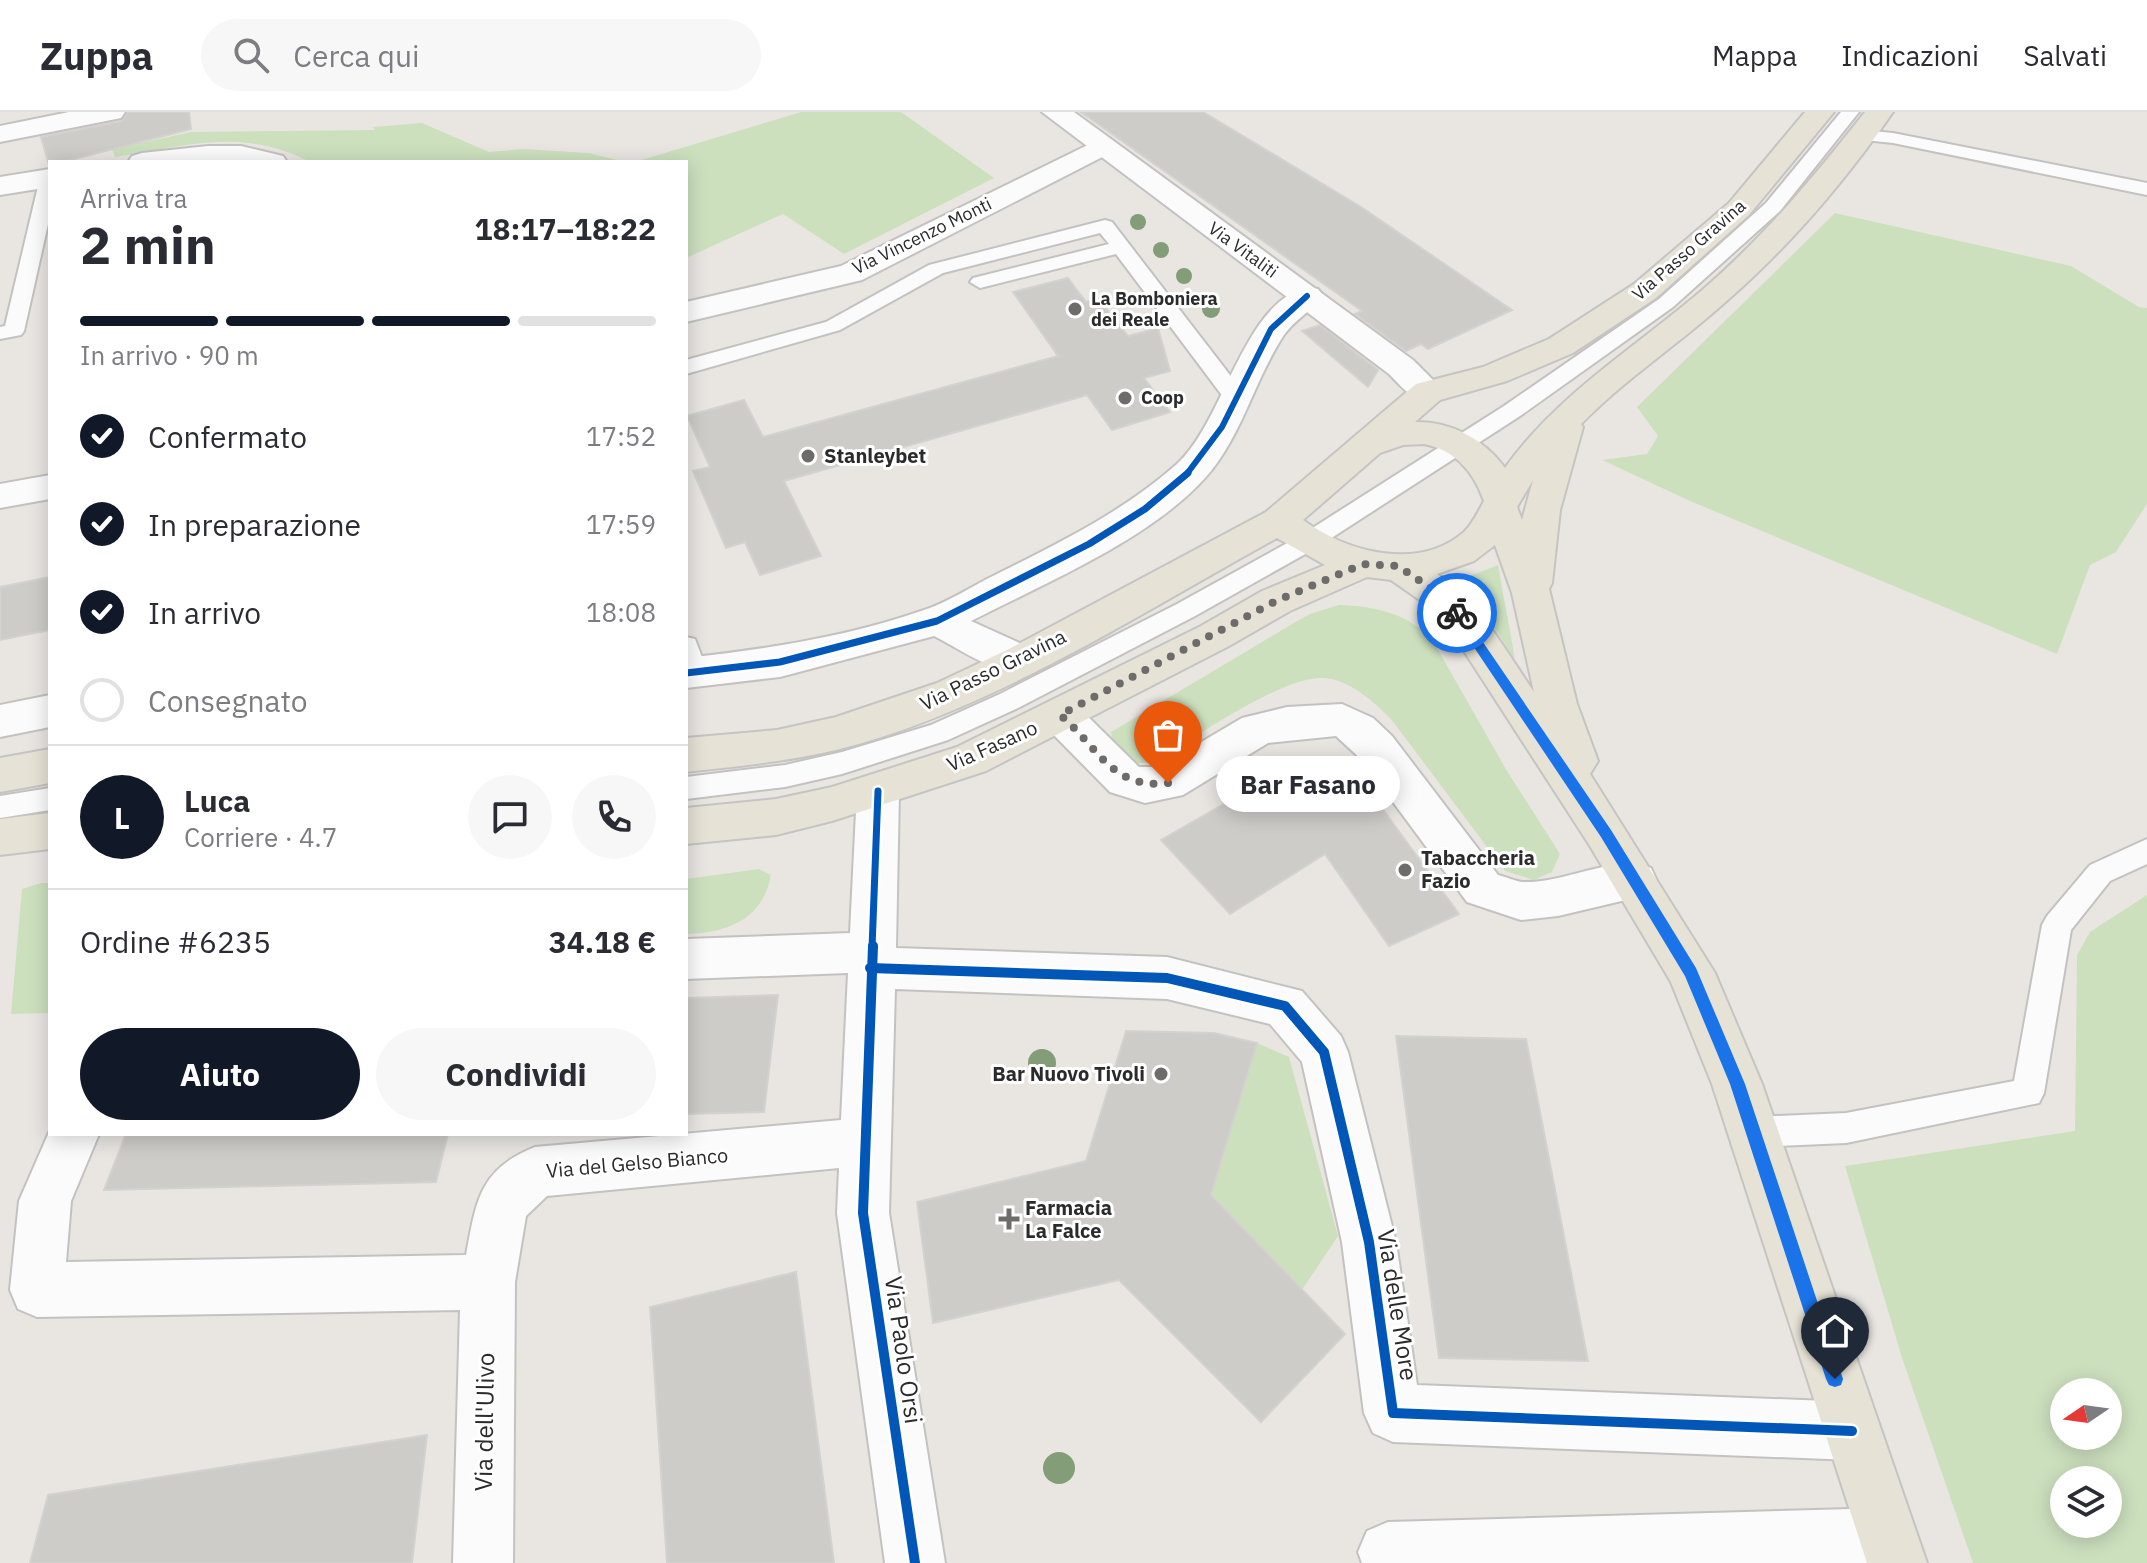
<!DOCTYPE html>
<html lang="it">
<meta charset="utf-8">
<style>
:root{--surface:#fff;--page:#f7f7f7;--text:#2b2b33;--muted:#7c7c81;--line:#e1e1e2;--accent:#111827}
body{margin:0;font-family:"IBM Plex Sans",sans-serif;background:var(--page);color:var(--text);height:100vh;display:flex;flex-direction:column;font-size:30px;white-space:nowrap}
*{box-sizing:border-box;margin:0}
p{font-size:26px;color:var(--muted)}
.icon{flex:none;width:44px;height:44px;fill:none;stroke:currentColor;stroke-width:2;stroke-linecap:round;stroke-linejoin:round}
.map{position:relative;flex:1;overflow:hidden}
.panel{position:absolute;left:48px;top:48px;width:640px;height:976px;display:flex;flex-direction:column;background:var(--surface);border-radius:0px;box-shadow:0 4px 20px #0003}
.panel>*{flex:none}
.needle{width:52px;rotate:257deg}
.fabs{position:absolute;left:2050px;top:1266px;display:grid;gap:16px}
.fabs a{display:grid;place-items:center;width:72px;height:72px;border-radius:50%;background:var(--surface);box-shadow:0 4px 20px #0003;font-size:40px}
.pin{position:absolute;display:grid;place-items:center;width:68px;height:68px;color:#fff;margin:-82px -34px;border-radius:50% 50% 50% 0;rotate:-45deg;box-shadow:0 0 8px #0007}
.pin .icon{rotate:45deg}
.courier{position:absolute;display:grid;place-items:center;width:80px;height:80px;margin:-40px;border:6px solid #1a73e8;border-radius:50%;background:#fff;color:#222;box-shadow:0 2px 10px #0007}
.bubble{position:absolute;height:56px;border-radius:28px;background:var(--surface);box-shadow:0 4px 20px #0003;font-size:26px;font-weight:700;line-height:56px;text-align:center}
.overview em{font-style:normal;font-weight:700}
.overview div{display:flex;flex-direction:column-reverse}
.overview{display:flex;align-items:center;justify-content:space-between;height:136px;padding:0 32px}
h1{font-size:52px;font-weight:700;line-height:60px}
.bar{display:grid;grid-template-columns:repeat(4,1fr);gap:12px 8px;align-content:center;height:96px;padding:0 32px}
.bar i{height:10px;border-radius:6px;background:var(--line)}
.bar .selected{background:var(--accent)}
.bar p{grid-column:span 4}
.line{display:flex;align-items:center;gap:20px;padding:0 32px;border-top:2px solid var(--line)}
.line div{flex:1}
.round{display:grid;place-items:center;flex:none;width:84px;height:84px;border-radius:42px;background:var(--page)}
ol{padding:0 32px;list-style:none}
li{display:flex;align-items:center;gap:24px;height:88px}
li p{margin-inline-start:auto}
li .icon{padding:8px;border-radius:50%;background:var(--accent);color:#fff;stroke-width:4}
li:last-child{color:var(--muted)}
li i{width:44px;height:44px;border:4px solid var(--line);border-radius:50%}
.primary-button{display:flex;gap:16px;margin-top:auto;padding:16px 32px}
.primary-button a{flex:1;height:92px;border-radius:48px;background:var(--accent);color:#fff;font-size:32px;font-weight:700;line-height:92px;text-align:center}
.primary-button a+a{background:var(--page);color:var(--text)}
header{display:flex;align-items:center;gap:48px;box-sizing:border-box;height:112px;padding:0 40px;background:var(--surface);border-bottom:2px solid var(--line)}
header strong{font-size:38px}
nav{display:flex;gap:44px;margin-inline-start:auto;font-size:28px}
.search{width:560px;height:72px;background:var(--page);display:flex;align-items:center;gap:20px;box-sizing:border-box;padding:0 28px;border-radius:44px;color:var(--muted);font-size:30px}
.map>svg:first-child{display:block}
</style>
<header>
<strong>Zuppa</strong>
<div class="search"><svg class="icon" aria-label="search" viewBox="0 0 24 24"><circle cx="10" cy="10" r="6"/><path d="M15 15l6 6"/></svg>Cerca qui</div>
<nav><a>Mappa</a><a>Indicazioni</a><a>Salvati</a></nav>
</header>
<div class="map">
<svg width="2147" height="1451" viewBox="0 0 2147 1451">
<rect width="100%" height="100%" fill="#e9e6e2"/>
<path fill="#cce0be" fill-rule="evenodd" d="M801,0h100l93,66 -150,76 -61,-40 -97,44v-96h-51z
M422,11l67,29 34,-3 66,4 36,9h-315c-67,-35 -125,-16 -195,-5l-3,-8 79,-17 184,-2 -2,-3z
M1835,101l236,53 68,41 8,1v196l-31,48 -26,13 -33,89 -367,-153 -88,-41 45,-6 11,-18 -21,-29z
M1498,453l17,94 -53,-80z
M1339,493c35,1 70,8 94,36l74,130 53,83 -8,18 -18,8 -29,-9 -114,-152c-17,-17 -42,-40 -68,-41 -42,-2 -131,62 -170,85h-17l-24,-23 -1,-8 181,-108 18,-10z
M759,757l12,6c-8,44 -43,58 -85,59v-55z
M41,771h9v130l-39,1 11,-125z
M2147,783v668h-174l-71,-205 -57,-192 230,-35 2,-176 13,-23zM2064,1280h44v44h-44zM2064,1368h44v44h-44z
M1257,931l32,14 49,179 -36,54 -91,-95z"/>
<path fill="#ceccc9" stroke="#d4d2ce" stroke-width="2" d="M128,0h61l2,17 -128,33h-13l-1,3 -8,-28 81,-16z
M1081,0h122l158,95 151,103 -84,39 -7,-5 -15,7 -51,-37 7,-3z
M1068,166l18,24 12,-4 30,38 30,-8 12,43 -26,7 26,34 -58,18 -25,-35 -303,86 37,75 -61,19 -15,-33 -19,6 -33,-77 17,-4 -23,-51 57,-16 19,37 295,-81 -45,-64z
M1320,213l58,45 -10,17 -66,-56z
M50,465v53l-50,10v-53z
M1350,652l109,150 -70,32 -64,-92 -95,60 -69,-74 122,-70 11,16z
M778,883l-14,117 -78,2v-116z
M1126,919l88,2 43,10 -46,152 134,139 -84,88 -142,-142 -186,43 -16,-121 169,-41z
M1396,924l130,3 62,322 -149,-3z
M126,1022h322l-12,48 -332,8z
M796,1160l38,291h-167l-17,-256z
M427,1323l-15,128h-382l18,-68z"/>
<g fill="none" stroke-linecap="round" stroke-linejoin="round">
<defs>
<path id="lane" d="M1841,0h18l-79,99 -107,96 -153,109 -204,132 -121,68 -177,92 -70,32 -106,34 -57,13 -99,12v-22l99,-12 57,-13 89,-27 69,-31 177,-90 123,-68 204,-130 155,-107 107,-96z
M1861,18l32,3 254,50v12l-254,-52 -38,-4 -3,-4z
M49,60l1,43 -26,116 -3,4 -21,4v-12l5,-1 35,-148z
M1105,108l7,2 131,170 3,5 -3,5h-16l-111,-148 -136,34 -10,-6 3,-4 136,-34 -9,-11 -157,40 -103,57 -154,44v-14l140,-38 103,-57z
M686,525l9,2 13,34 -4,7 -9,3 -9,-3z
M50,676v22l-50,8v-22z
M2147,727v25l-37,17 -39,49 -27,163 -5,10 -193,40 -93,4 -11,-4 -5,-11 5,-11 11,-4 93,-4 168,-32 28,-156 5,-9 43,-51z"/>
<path id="street" d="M69,0h56l-4,6 -10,2 -111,22v-16z
M1102,26l10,2 4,6 -4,6 -250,128 -176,42v-20l155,-36z
M208,34h33l42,10 4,6h-159l4,-6 10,-3z
M50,57v18l-50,8v-18z
M1307,175l11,2 5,7c-11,15 -29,24 -39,39 -30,45 -42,102 -79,143 -56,62 -160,105 -234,143l64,29 6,11 -6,11c-31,9 -73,-22 -101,-36l-154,41 -94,11v-30c80,-9 162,-21 238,-48 25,-8 48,-24 71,-35 64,-32 128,-63 182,-111 47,-43 66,-161 130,-177z
M50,363v24l-50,9v-24z
M50,583v32l-50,10v-32z
M1060,587l15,5 64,63h20l83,-49 45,-11 55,-3 31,14 19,18 106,139c8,2 17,6 24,7 43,2 89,-28 129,-14l6,13 -6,13 -93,22 -37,4 -54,-18 -105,-142 -26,-24 -68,7 -85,52 -38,8 -35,-11 -65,-66 -6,-11 6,-11z
M878,662l15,5 6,12 -3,157 271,9 135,34 39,45 7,16 48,190 21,143 435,17 20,9 9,20 -9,20 -20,9 -459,-18 -20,-9 -9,-20 -22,-171 -40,-180 -32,-38 -103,-25 -272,-10 -6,224 56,350h-60l-48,-350 2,-45 -292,28 -21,20 -11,66 -2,281h-60l7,-253 -423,7 -19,-8 -8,-19 9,-89 31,-71v4h49l-28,67 -5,61 400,-7c10,-53 13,-86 69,-108l306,-27 7,-147 -162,6v-40l164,-6 7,-142 6,-12z
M1888,1396l21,9 9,21 -9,21 -9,4h-538l-4,-11 9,-21 21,-9z"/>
<path id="secondary" d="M1042,0h32l339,248 32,32 -5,8c-24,6 -35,-10 -51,-26z"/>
<path id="primary" d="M1805,0h29l-85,103 -93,83 -83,55 -66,28 -67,19 -25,22c35,-1 69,17 90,46 52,-73 128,-119 195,-176 64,-55 113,-114 165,-180h28c-50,72 -105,136 -171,193 -46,41 -98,75 -141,119l2,3 -23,83 -8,73 -3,6 28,115 21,57 -8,13 125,199 47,111 165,479h-60l-155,-479 -41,-102 -81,-136 -139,-215 -24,-26 -36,-25 -24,-3 -77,34 -61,35 -243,125 -154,50 -56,14 -90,9v-36l90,-9 56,-12 125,-40 244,-121 61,-35 63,-26 -48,-27c-138,76 -288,174 -441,212 -50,12 -99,16 -150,22v-34l91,-8 59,-13 101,-34 70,-33 259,-138 150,-128 67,-17 66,-28 85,-55 95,-81zM1424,332c31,6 50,28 60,57 -6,11 -11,22 -20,31 -46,40 -117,20 -161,-12l77,-67 23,-8zM1533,368l-11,40 -5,-13zM1495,433l17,48 22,99c-29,-42 -54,-90 -97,-118l37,-13z
M50,637v34l-50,9v-34z
M50,701v36l-50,6v-36z"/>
</defs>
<use href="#lane" stroke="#c3c2c1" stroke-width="4"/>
<use href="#street" stroke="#c3c2c1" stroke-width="4"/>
<use href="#secondary" stroke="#c3c2c1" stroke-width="4"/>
<use href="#primary" stroke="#c5c4c2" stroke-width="4"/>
<use href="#lane" fill="#fcfbfb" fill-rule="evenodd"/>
<use href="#street" fill="#fcfbfb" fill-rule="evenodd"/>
<use href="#secondary" fill="#fcfbfb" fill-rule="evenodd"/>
<use href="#primary" fill="#e6e2d6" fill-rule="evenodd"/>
<defs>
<path id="cycleway-far2" d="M1186,363l36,-48 49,-98 36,-33"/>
<path id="cycleway-far1" d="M686,561l94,-11 157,-41 152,-77 56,-35 43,-36
M872,836l6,-157"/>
<path id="cycleway" d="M873,834l-10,267 52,350
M870,856l297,10 118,28 39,46 45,190 24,171 459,18"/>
</defs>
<use href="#cycleway-far2" stroke="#fff" stroke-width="10"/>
<use href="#cycleway-far1" stroke="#fff" stroke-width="12"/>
<use href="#cycleway" stroke="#fff" stroke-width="15"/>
<use href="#cycleway-far2" stroke="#0057b8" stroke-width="6"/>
<use href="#cycleway-far1" stroke="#0057b8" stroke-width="7"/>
<use href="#cycleway" stroke="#0057b8" stroke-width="10"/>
</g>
<g fill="#829d78">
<circle cx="1138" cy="110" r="8"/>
<circle cx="1161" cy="138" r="8"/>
<circle cx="1184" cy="164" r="8"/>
<circle cx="1211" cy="197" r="9"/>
<circle cx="1042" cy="951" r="14"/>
<circle cx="1059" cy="1356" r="16"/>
</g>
<path fill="#1a73e8" d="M1457,497l4,1 150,220 85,138 49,116 98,295 -2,6 -6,2 -6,-2 -3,-6 -96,-295 -45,-108 -84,-139 -148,-221 -2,-3z"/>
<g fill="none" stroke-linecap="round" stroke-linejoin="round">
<path stroke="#6e6c6b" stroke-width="8" stroke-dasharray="0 14.4" d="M1168,671c-57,7 -70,-37 -108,-68l216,-114 87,-37 35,2 43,29 16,18"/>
</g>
<g fill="#6e6c6b" stroke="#fff" stroke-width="3">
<circle cx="1075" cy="197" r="8"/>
<circle cx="1125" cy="286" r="8"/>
<circle cx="808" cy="344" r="8"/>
<circle cx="1405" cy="758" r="8"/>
<circle cx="1161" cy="962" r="8"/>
<path d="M1005 1095h8v8h8v8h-8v8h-8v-8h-8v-8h8z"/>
</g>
<g text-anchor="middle" stroke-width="6" stroke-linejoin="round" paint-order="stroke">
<g font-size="18" fill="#2b2b2b" stroke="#fff">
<text transform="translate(922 124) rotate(-26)" y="6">Via Vincenzo Monti</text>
<text transform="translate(1243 138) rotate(36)" y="6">Via Vitaliti</text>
<text transform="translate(1689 138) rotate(-41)" y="6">Via Passo Gravina</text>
</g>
<g font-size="18" font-weight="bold" fill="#2b2b2b" stroke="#fff" text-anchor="start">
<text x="1091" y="193">La Bomboniera<tspan x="1091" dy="21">dei Reale</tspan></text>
<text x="1141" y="292">Coop</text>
</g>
<g font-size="20" font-weight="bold" fill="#2b2b2b" stroke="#fff" text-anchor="start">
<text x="824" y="351">Stanleybet</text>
<text x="1421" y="753">Tabaccheria<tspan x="1421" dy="23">Fazio</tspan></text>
<text x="1145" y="969" text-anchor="end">Bar Nuovo Tivoli</text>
<text x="1025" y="1103">Farmacia<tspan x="1025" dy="23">La Falce</tspan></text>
</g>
<g font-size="20" fill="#2b2b2b" stroke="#fff">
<text transform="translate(993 558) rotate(-26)" y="7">Via Passo Gravina</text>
<text transform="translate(992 634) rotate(-24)" y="7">Via Fasano</text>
<text transform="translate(637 1051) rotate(-5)" y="7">Via del Gelso Bianco</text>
</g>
<g font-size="24" fill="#2b2b2b" stroke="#fff">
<text transform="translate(1397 1193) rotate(81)" y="8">Via delle More</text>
<text transform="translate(903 1238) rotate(82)" y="8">Via Paolo Orsi</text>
<text transform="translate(485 1310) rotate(-89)" y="8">Via dell'Ulivo</text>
</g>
</g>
</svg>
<div class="fabs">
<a><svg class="needle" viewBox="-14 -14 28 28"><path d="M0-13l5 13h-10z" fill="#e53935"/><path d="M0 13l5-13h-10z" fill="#7c7c81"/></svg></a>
<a><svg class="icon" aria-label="layers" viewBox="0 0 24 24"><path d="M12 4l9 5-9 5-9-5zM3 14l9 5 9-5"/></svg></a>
</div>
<div class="pin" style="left:1168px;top:671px;background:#ea580c"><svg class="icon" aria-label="bag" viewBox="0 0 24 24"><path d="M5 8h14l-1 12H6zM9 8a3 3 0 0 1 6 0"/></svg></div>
<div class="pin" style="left:1835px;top:1267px;background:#1f2937"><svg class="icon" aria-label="home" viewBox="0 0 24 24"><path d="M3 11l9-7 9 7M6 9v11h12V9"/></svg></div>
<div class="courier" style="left:1457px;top:501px"><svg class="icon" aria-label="bike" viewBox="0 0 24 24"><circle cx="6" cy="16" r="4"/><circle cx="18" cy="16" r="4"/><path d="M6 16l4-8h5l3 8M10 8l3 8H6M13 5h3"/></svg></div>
<div class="bubble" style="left:1216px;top:644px;width:184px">Bar Fasano</div>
<section class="panel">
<div class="overview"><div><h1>2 min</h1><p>Arriva tra</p></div><em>18:17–18:22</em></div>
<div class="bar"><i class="selected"></i><i class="selected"></i><i class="selected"></i><i></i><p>In arrivo · 90 m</p></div>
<ol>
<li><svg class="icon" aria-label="check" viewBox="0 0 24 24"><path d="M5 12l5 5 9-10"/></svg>Confermato<p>17:52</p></li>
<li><svg class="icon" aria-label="check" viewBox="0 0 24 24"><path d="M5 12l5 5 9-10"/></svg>In preparazione<p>17:59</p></li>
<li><svg class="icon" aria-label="check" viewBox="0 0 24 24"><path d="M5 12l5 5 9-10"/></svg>In arrivo<p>18:08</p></li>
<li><i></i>Consegnato</li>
</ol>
<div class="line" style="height:144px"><b class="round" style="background:var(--accent);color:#fff">L</b><div><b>Luca</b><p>Corriere · 4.7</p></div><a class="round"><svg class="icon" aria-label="chat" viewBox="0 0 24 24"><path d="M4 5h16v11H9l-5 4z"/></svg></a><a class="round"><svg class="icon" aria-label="phone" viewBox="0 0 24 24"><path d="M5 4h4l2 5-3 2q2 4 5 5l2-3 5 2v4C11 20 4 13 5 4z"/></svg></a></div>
<div class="line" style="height:104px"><div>Ordine #6235</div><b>34.18 €</b></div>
<div class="primary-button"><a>Aiuto</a><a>Condividi</a></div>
</section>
</div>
